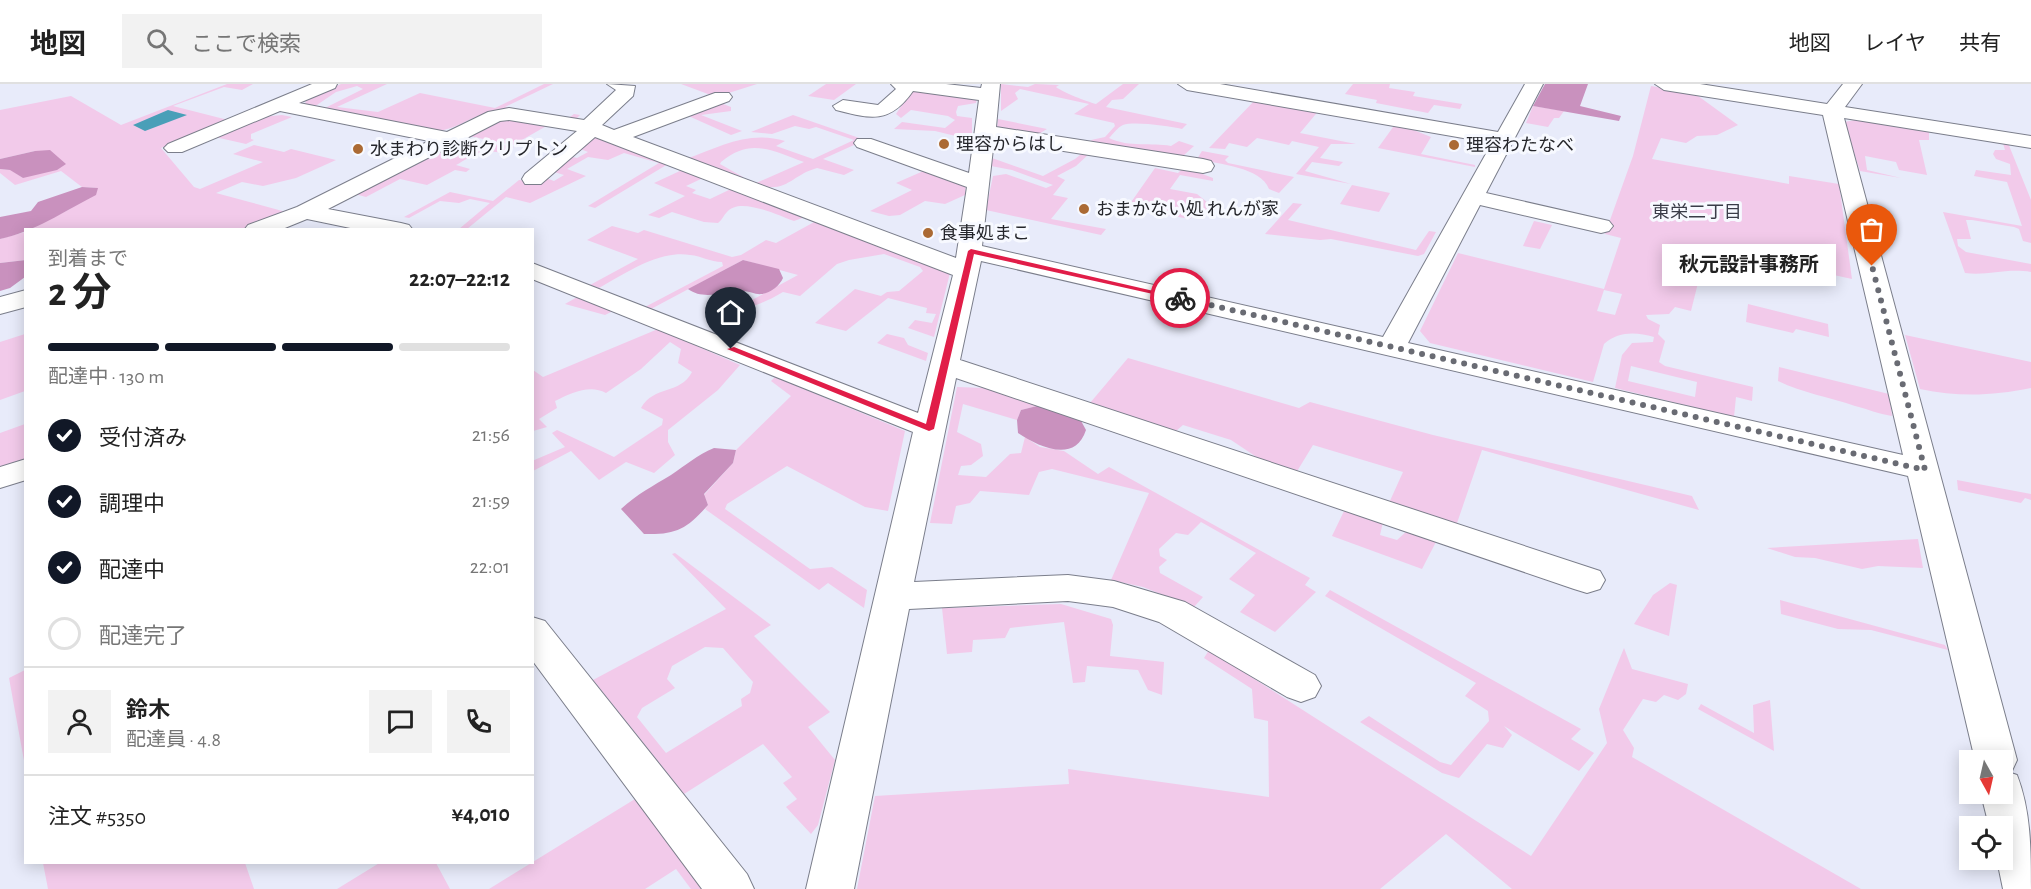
<!DOCTYPE html>
<html lang="ja">
<meta charset="utf-8">
<style>
:root{--surface:#fff;--page:#f2f2f2;--text:#222;--muted:#767676;--line:#e0e0e0;--accent:#111827}
body{margin:0;font-family:"Alegreya Sans","Noto Sans JP",sans-serif;background:var(--page);color:var(--text);height:100vh;display:flex;flex-direction:column;font-size:22px;white-space:nowrap}
*{box-sizing:border-box;margin:0}
p{font-size:20px;color:var(--muted)}
.icon{flex:none;width:33px;height:33px;fill:none;stroke:currentColor;stroke-width:2;stroke-linecap:round;stroke-linejoin:round}
.map{position:relative;flex:1;overflow:hidden}
.details{position:absolute;left:24px;top:144px;width:510px;height:636px;display:flex;flex-direction:column;background:var(--surface);border-radius:0px;box-shadow:0 3px 15px #0003}
.details>*{flex:none}
.needle{width:39px;rotate:172deg}
.tools{position:absolute;left:1959px;top:666px;display:grid;gap:12px}
.tools a{display:grid;place-items:center;width:54px;height:54px;border-radius:0px;background:var(--surface);box-shadow:0 3px 15px #0003;font-size:30px}
.pin{position:absolute;display:grid;place-items:center;width:51px;height:51px;color:#fff;margin:-62px -26px;border-radius:50% 50% 50% 0;rotate:-45deg;box-shadow:0 0 6px #0007}
.pin .icon{rotate:45deg}
.courier{position:absolute;display:grid;place-items:center;width:60px;height:60px;margin:-30px;border:4px solid #e11d48;border-radius:50%;background:#fff;color:#222;box-shadow:0 2px 8px #0007}
.bubble{position:absolute;height:42px;border-radius:0px;background:var(--surface);box-shadow:0 3px 15px #0003;font-size:20px;font-weight:700;line-height:42px;text-align:center}
.headline em{font-style:normal;font-weight:700}
.headline div{display:flex;flex-direction:column-reverse}
.headline{display:flex;align-items:center;justify-content:space-between;height:102px;padding:0 24px}
h1{font-size:39px;font-weight:700;line-height:45px}
.bar{display:grid;grid-template-columns:repeat(4,1fr);gap:9px 6px;align-content:center;height:72px;padding:0 24px}
.bar i{height:8px;border-radius:4px;background:var(--line)}
.bar .selected{background:var(--accent)}
.bar p{grid-column:span 4}
.line{display:flex;align-items:center;gap:15px;padding:0 24px;border-top:2px solid var(--line)}
.line div{flex:1}
.round{display:grid;place-items:center;flex:none;width:63px;height:63px;border-radius:0px;background:var(--page)}
ol{padding:0 24px;list-style:none}
li{display:flex;align-items:center;gap:18px;height:66px}
li p{margin-inline-start:auto}
li .icon{padding:6px;border-radius:50%;background:var(--accent);color:#fff;stroke-width:4}
li:last-child{color:var(--muted)}
li i{width:33px;height:33px;border:3px solid var(--line);border-radius:50%}
header{display:flex;align-items:center;gap:36px;box-sizing:border-box;height:84px;padding:0 30px;background:var(--surface);border-bottom:2px solid var(--line)}
header strong{font-size:28px}
nav{display:flex;gap:33px;margin-inline-start:auto;font-size:21px}
.search{width:420px;height:54px;background:var(--page);display:flex;align-items:center;gap:15px;box-sizing:border-box;padding:0 21px;border-radius:0px;color:var(--muted);font-size:22px}
.map>svg:first-child{display:block}
</style>
<header>
<strong>地図</strong>
<div class="search"><svg class="icon" aria-label="search" viewBox="0 0 24 24"><circle cx="10" cy="10" r="6"/><path d="M15 15l6 6"/></svg>ここで検索</div>
<nav><a>地図</a><a>レイヤ</a><a>共有</a></nav>
</header>
<div class="map">
<svg width="2031" height="805" viewBox="0 0 2031 805">
<rect width="100%" height="100%" fill="#e8ebfa"/>
<path fill="#f2caea" fill-rule="evenodd" d="M227,0h26l-11,6 -18,-3 -51,19 55,14 -67,28 33,39 6,2 63,-27 -30,-8 21,-9 30,7 7,-3 45,11 -40,18 -33,8 -21,-4 -26,11 70,19 -9,7 -36,10h-210l39,-20 27,-21 -15,-1 -21,-16 -46,14 -15,-12v-4l11,1 12,8 12,-27 -35,8v-49l71,-14 50,29z
M341,0h46l-50,23 41,5 42,-19 75,15 49,-24h9l-48,23 62,12 7,-5 6,1 -5,5c-28,-4 -61,-14 -89,-7 -17,5 -30,16 -48,18l-115,-22 40,-20 -6,-3 -21,6 -22,15 -9,-2 1,-6z
M681,0h76l-41,13z
M826,0h30l-22,16 -26,-4z
M1001,0l27,3 7,-3 24,1 -3,2c8,6 30,14 40,17l27,-20h16l-16,15 -11,1 -6,7 81,17 -5,5c-13,-3 -48,-8 -59,-4 -5,2 -10,9 -14,13 21,10 42,4 62,8l8,-5 15,5 -11,10 -90,-13 -2,-3 14,-3 10,-11 -1,-3 -40,-9 15,-10 -69,-15 -5,4 3,6 -17,12z
M1353,0h37l-1,4 26,4 -2,4 49,8 -2,5 -26,-4 -6,8 -52,-10 1,-3 -32,-6z
M1651,2l43,7 44,32 -21,10 -20,1 -11,7 -25,-5 -9,21 137,25v-8l50,8 13,95 -145,-32 -16,64 -16,-4 -6,7 -23,1 2,4 12,6 -2,9 7,7 -6,21 6,4 88,21 -1,14 -16,-4 -2,20 -119,-29 7,-33 10,-12 21,-1 1,-5c-18,-5 -35,-6 -50,7l-11,38 -163,-39 -10,-12 38,-78 146,36 17,-51 -16,-4 28,-78zM1604,206l18,4 -7,21 -18,-4zM1631,282l66,16 -2,15 -67,-16z
M913,4l64,10 -1,5 -18,3 -2,6 1,4 15,2v22l-37,-9 -41,-2 8,-7 43,6 10,-8 -7,-4 -37,-6 -10,8 -5,-4z
M1257,14l63,11 -20,24 56,11h-25l-11,14 23,4 -4,4 -27,-4 -7,9 46,13 -55,-10 23,-27 -27,-6 -3,4 -32,-7 -10,9 -18,-4 -4,6 -16,-1z
M718,18l13,5v4l-30,4 41,16 -11,4 -47,-21z
M1533,22l31,5 -5,7h-5l-6,9 -22,-4z
M282,31l10,2 -41,17v5l3,1 -8,4 -31,-7 47,-20z
M793,31l72,25 -42,19 31,11 -10,5 -27,-7c-26,7 -30,27 -63,16l50,-22c-32,-11 -53,-25 -83,0l-1,2 23,13 -5,2 -52,-20c33,-12 63,-29 99,-18l-9,5 37,13 41,-19 -38,-13 -7,2 -14,-3 -23,8 -21,-2z
M504,35l46,5 -37,21 -44,-9z
M998,35l49,10 -10,6 -40,-7z
M1861,35l80,15 -12,-2v8h-10l8,35 -28,-5 -3,-8 -31,-6 2,14 34,8 -41,-7 -16,-49z
M1396,39l35,14 -10,17 54,11v2l-97,-19z
M592,52l76,28 -73,44 -7,-2 71,-43 -35,-10 -16,7 -20,-3 -21,12 19,7 -56,27 -24,-6 -39,32h-8l31,-26 -20,-4 -11,4 -19,-2 -31,17 -5,-1 46,-25 43,9 26,-21 19,2 5,-5 11,4 10,-6 -13,-4 17,-15 9,2 11,-6 -10,-4z
M494,59l20,4c-20,10 -16,2 -32,5 -10,2 -18,9 -26,13l14,4 -4,3 -11,-2 -28,15 -27,-6 -34,18 -11,-3 95,-48 27,6z
M2003,59h5l23,57v43l-8,-2 -4,-12 -5,-2 -42,-7h-6l5,19h-14l1,7 8,6 65,12v8c-26,-4 -43,4 -66,1l-22,-61 79,14 -15,-44 -33,-6 2,-6 35,5 -1,-11 -14,-5 -3,-5 2,-4h10z
M1085,67l5,2 -14,13 -19,10 8,4 -12,15 15,3 -17,21 55,10 -5,6 -115,-25 7,-34 13,-2 40,14 7,-3 -41,-15 -21,-4 1,-8 51,18 32,-17z
M1202,67l27,5 -4,4 3,3 66,14 -15,16 -10,-4c-8,-22 -51,-25 -72,-30z
M1184,83l29,11v3l-33,-6 -10,14 27,5 15,12 -4,4h-10l-8,9 -63,-11 28,-40 23,5z
M928,85l38,13 -1,13 -20,9 -20,-3 -25,14 -11,1 -19,-5 42,-21 -16,-7z
M682,86l21,8 -17,8 10,4 -4,3 18,6 21,-10 74,28 -11,4c-15,-5 -54,-25 -67,-9 -4,4 -4,7 -9,11l-14,-1 -32,-10 -13,6 -11,-3 37,-19 -31,-13z
M1352,101l38,8 -11,19 -39,-8z
M1293,119l9,1 -14,16 128,30 13,-19 7,1 -12,22 -6,2 -87,-17 -11,1 -55,-6z
M816,137l134,52 -16,64 -26,-9 7,-8 17,3 4,-9 -10,-1 1,-5 -39,-10 -42,33 -31,-8 40,-34 26,7 6,-4 12,-1 24,-20 -3,-4 -36,-13 -35,6 -12,4 -37,32 -17,-4c-18,11 -29,13 -47,22l-6,-2 68,-37 -55,-15 -92,49 -6,-2 78,-41 -1,-4c-12,0 -20,-6 -32,-7 -32,-5 -65,19 -91,33l-9,-3 48,-26 -51,-19 25,-14 26,7 6,-3 88,27 9,-2 25,-15 10,3z
M1534,137l18,4 -12,24 -17,-3z
M25,148v28l-25,3v-24z
M579,212l34,15 -8,4 -40,-11z
M1748,220l80,20 1,13 -33,-8 -3,4 -47,-11z
M658,245l82,36 -22,25 -50,40v12l7,13 -21,18 -28,-11 -27,18 -28,-29 -38,20 -1,-10 33,-14 -13,-14 5,-3 57,27 48,-32 1,-6 -22,-11c13,-23 39,-13 51,-36l-14,-9 3,-14 -11,-7 -29,27 -35,24c-16,-9 -35,0 -51,8l2,7 -18,11 8,8 -14,4v-61l10,7z
M25,250v57l-25,9v-58z
M887,250l17,4 4,7 20,8 -2,8 -49,-18z
M1905,251l126,27v26c-39,8 -73,9 -111,1z
M1128,274l171,50 11,-6 123,33 259,61 7,14 -217,-60 -26,76 -67,-23 14,-31 -90,-27 -17,28 -32,-11 -33,-22 -48,-15 -7,6 -86,-28z
M1779,283l110,27 3,22c-14,-2 -24,-7 -37,-10 -26,-9 -52,-13 -77,-25z
M775,293l130,54 -17,80 -23,-4 -78,-41 -60,38 -2,5 85,60 22,-2 35,23 -3,18 -36,-25 -9,7 -114,-81 3,-4 -4,-10 29,-32 3,-13 55,-54 -20,-15z
M957,303l27,1 53,18 -16,4 -4,10 -54,-16 -6,28 24,12 2,12 -12,9 -10,1 -3,9 28,2 24,-23 11,-1 4,-16 15,10 24,4 34,23 11,-7 201,111 -5,7 11,7 -41,40 -35,-20 15,-17 -26,-16 27,-26 -55,-31 -13,13 -12,-2 -17,16 1,7 7,4 -8,7 1,6 43,24 -9,10 -51,-20 -32,-7 38,-87 -97,-24 -13,3 -10,23 -49,-4 -10,12 -14,3 -4,18 -22,-1z
M25,340v37l-25,10v-38z
M1957,396l74,14v6l-6,-2 -4,5 -63,-13z
M1345,425l38,13 -3,13 17,5 11,-10 29,10 -15,29 -90,-33z
M1918,455l5,29 -45,-2 -16,3 -47,-11 -20,-1 -28,-9z
M675,469l96,72 -17,11 76,76 -22,15 27,33 -17,65 -7,9 -25,-27 11,-8 -14,-16 9,-6 -29,-33 -79,50 -91,-114 133,-71 -54,-55zM705,563l18,1 30,34 -3,11 -9,6 1,7 -76,47 -29,-36 5,-9 33,-20 -8,-9 5,-13z
M1670,499l7,2 -8,51 -35,-12 19,-29z
M1330,506l251,139 -10,10 23,14 -15,18 -75,-45 8,9 -9,13 -16,-4 -28,34 -17,-5 -82,-51 9,-6 71,46 11,3 38,-44 -1,-10 -23,-15 11,-13 -151,-87z
M1780,516l165,45 3,5 -77,-20 -33,-1 -57,-15z
M1061,520l50,15 2,6 -3,31 54,6 -2,33 -14,-5 -10,-20 -51,-4 -2,16 -12,1 -9,-61 -54,6 -5,10 -32,2 -1,12 -25,2 -5,-46z
M1624,564l8,21 56,15 -2,10 -8,6 -14,-5 -8,7 -13,-3 -20,31 11,18 -2,9 229,132h-349l-66,-55 -66,55h-523l18,-93 194,-12 -1,-15 201,28 -1,-76 -14,-3 -2,-29 -48,-31 5,-8 322,206 76,-113 -8,-34z
M25,586v96l-16,-88z
M1770,616l4,51 -76,-42 3,-5 53,29 -1,-28z
M635,715l67,90h-11l-15,-20 -31,20h-156z
M381,778l55,1 14,26h-113z
M43,779h202l9,26h-206z"/>
<path fill="#c991be" d="M1545,0h43l-8,22 41,10 -2,5 -86,-15z
M50,66l16,14 -9,6 -34,8 -13,-8 -10,-1v-10l35,-8z
M82,103l16,1 -2,7c-33,17 -62,37 -96,44v-22l31,-6 7,-9z
M26,176l-1,17 -15,11 -10,3v-28z
M743,176l36,9 4,9c-3,7 -12,15 -21,16 -6,1 -13,-3 -19,-3 -18,0 -39,10 -55,-2z
M1037,322l43,13 6,11c-11,34 -47,17 -68,3l-1,-13 4,-10z
M714,364l22,2 -3,13 -29,31 4,11c-21,24 -32,30 -64,29l-23,-25c16,-15 32,-23 50,-34 15,-10 26,-20 43,-27z"/>
<path fill="#499fb8" d="M168,26l19,5 -42,16 -12,-6z"/>
<g fill="none" stroke-linecap="round" stroke-linejoin="round">
<defs>
<path id="minor" d="M312,0h25l-2,4 -36,15 148,29 41,-20 21,-4 75,12 32,-30 -9,-6 28,2 -2,10 -31,29 12,5 101,-37h14l3,4 -3,4 -96,36 323,121 11,-71 -110,-40 -3,-4 3,-4h14l98,34 10,-73 -66,-9c-23,33 -42,28 -77,19l-3,-4 10,-6 35,5 18,-16 -5,-5h55l35,4 1,-4h18l-4,43 207,32 8,2 3,5 -3,5 -8,2 -209,-33 -12,106 401,91 109,-194 -305,-53 -9,-6h42l278,48 27,-48h18l-57,109 123,28 4,5 -4,5 -8,2 -121,-28 -72,138 495,112 -80,-340 -159,-25 -9,-6h45l127,20 16,-20h19l-17,23 186,29v12l-187,-30 173,642 -6,13 6,2c14,36 14,75 14,114h-28l-6,-29h5v-34h-13l-8,-32h21v-34h-27l-67,-284 -927,-215 -21,99 640,211 5,9 -5,9 -13,4 -13,-4 -618,-211 -42,204 154,-7 46,6 71,21 130,73 6,11 -6,11 -14,5 -14,-5 -128,-75 -46,-15 -45,-6 -159,8 -55,280h-48l107,-457 -381,-153v-16l386,150 35,-138 -358,-138 -54,47h-16l-3,-5 3,-5 52,-43 -68,-11 -9,1 -172,88 73,14 8,2 4,5h-53l-53,-11 -27,11h-36l4,-5 49,-18 132,-66 -149,-30 -98,41h-14l-4,-4 4,-4z
M26,206v17l-26,7v-17z
M26,375v21l-26,8v-21z
M532,533l13,4 202,253 7,15h-52l-170,-229z"/>
</defs>
<use href="#minor" stroke="#7b7e8b" stroke-width="2"/>
<use href="#minor" fill="#fff" fill-rule="evenodd"/>
</g>
<path fill="#e11d48" d="M971,165l213,49 -4,2 -206,-46 -40,175 -5,2 -202,-82 7,-2 192,77 42,-173z"/>
<g fill="none" stroke-linecap="round" stroke-linejoin="round">
<path stroke="#696b73" stroke-width="6" stroke-dasharray="0 10.8" d="M1180,214l745,172 -53,-204"/>
</g>
<g fill="#ab6a34" stroke="#f7f9ff" stroke-width="2">
<circle cx="944" cy="60" r="6"/>
<circle cx="1454" cy="61" r="6"/>
<circle cx="358" cy="65" r="6"/>
<circle cx="1084" cy="125" r="6"/>
<circle cx="928" cy="149" r="6"/>
</g>
<g text-anchor="middle" stroke-width="6" stroke-linejoin="round" paint-order="stroke">
<g font-size="18" fill="#25262b" stroke="#f7f9ff" text-anchor="start">
<text x="956" y="66">理容からはし</text>
<text x="1466" y="67">理容わたなべ</text>
<text x="370" y="71">水まわり診断クリプトン</text>
<text x="1096" y="131">おまかない処 れんが家</text>
<text x="940" y="155">食事処まこ</text>
</g>
<g font-size="18" fill="#3a3c48" stroke="#f7f9ff">
<text x="1697" y="134">東栄二丁目</text>
</g>
</g>
</svg>
<div class="tools">
<a><svg class="needle" viewBox="-14 -14 28 28"><path d="M0-13l5 13h-10z" fill="#e53935"/><path d="M0 13l5-13h-10z" fill="#767676"/></svg></a>
<a><svg class="icon" aria-label="locate" viewBox="0 0 24 24"><circle cx="12" cy="12" r="6"/><path d="M12 2v4M12 18v4M2 12h4M18 12h4"/></svg></a>
</div>
<div class="pin" style="left:1872px;top:182px;background:#ea580c"><svg class="icon" aria-label="bag" viewBox="0 0 24 24"><path d="M5 8h14l-1 12H6zM9 8a3 3 0 0 1 6 0"/></svg></div>
<div class="pin" style="left:731px;top:265px;background:#1f2937"><svg class="icon" aria-label="home" viewBox="0 0 24 24"><path d="M3 11l9-7 9 7M6 9v11h12V9"/></svg></div>
<div class="courier" style="left:1180px;top:214px"><svg class="icon" aria-label="bike" viewBox="0 0 24 24"><circle cx="6" cy="16" r="4"/><circle cx="18" cy="16" r="4"/><path d="M6 16l4-8h5l3 8M10 8l3 8H6M13 5h3"/></svg></div>
<div class="bubble" style="left:1662px;top:160px;width:174px">秋元設計事務所</div>
<section class="details">
<div class="headline"><div><h1>2 分</h1><p>到着まで</p></div><em>22:07–22:12</em></div>
<div class="bar"><i class="selected"></i><i class="selected"></i><i class="selected"></i><i></i><p>配達中 · 130 m</p></div>
<ol>
<li><svg class="icon" aria-label="check" viewBox="0 0 24 24"><path d="M5 12l5 5 9-10"/></svg>受付済み<p>21:56</p></li>
<li><svg class="icon" aria-label="check" viewBox="0 0 24 24"><path d="M5 12l5 5 9-10"/></svg>調理中<p>21:59</p></li>
<li><svg class="icon" aria-label="check" viewBox="0 0 24 24"><path d="M5 12l5 5 9-10"/></svg>配達中<p>22:01</p></li>
<li><i></i>配達完了</li>
</ol>
<div class="line" style="height:108px"><a class="round"><svg class="icon" aria-label="person" viewBox="0 0 24 24"><circle cx="12" cy="8" r="4"/><path d="M4 21q1-7 8-7t8 7"/></svg></a><div><b>鈴木</b><p>配達員 · 4.8</p></div><a class="round"><svg class="icon" aria-label="chat" viewBox="0 0 24 24"><path d="M4 5h16v11H9l-5 4z"/></svg></a><a class="round"><svg class="icon" aria-label="phone" viewBox="0 0 24 24"><path d="M5 4h4l2 5-3 2q2 4 5 5l2-3 5 2v4C11 20 4 13 5 4z"/></svg></a></div>
<div class="line" style="height:78px"><div>注文 #5350</div><b>¥4,010</b></div>
</section>
</div>
